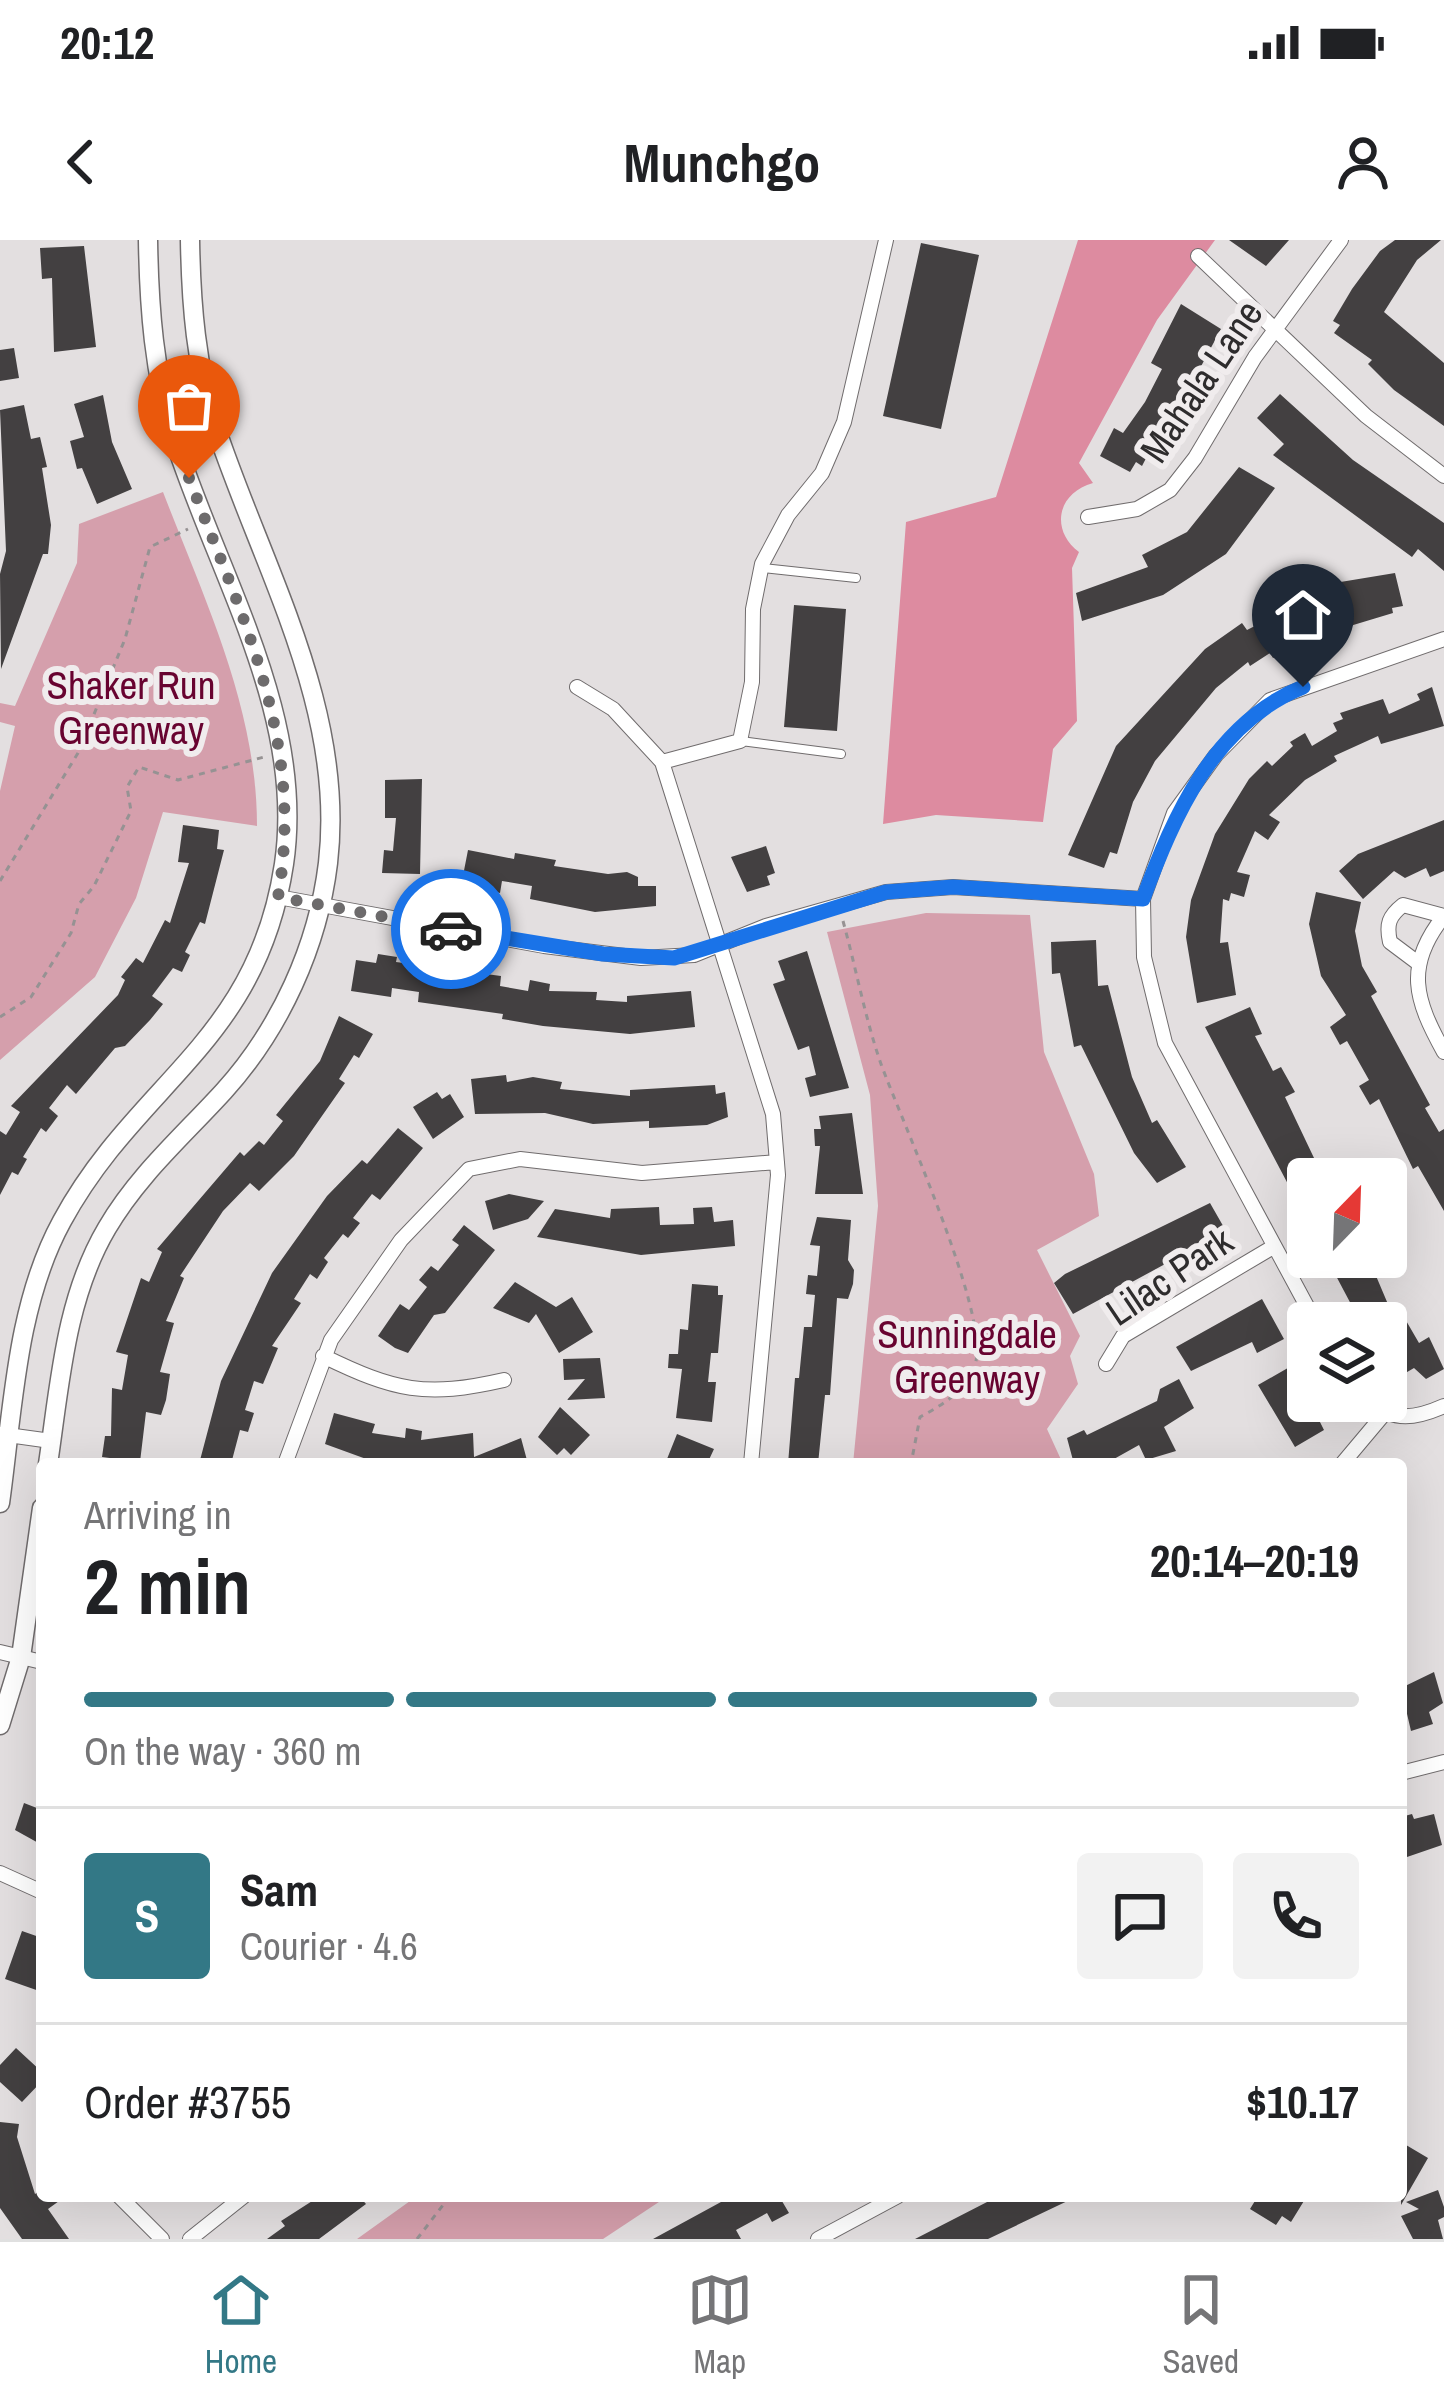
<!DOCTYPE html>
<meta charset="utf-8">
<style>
:root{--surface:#fff;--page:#f2f2f2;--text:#202124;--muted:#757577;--line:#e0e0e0;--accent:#337886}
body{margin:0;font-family:"Archivo Narrow",sans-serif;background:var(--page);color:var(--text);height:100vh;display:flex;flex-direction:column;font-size:45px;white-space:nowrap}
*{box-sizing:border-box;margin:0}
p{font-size:39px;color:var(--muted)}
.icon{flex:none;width:66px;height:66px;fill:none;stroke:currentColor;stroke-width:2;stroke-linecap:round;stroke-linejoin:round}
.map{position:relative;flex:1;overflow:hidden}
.sheet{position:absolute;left:36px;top:1218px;width:1371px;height:744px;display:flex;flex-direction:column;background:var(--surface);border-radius:12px;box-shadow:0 12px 48px #0002}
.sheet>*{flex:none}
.needle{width:78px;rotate:23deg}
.tools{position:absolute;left:1287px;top:918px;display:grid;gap:24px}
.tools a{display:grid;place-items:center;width:120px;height:120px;border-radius:12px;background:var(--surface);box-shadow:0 12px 48px #0002;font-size:60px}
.pin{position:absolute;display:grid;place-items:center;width:102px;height:102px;color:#fff;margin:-123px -51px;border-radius:50% 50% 50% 0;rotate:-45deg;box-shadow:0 0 12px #0007}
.pin .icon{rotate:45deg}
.courier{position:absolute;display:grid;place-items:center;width:120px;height:120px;margin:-60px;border:9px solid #1a73e8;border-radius:50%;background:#fff;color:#222;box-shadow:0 3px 15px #0007}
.summary em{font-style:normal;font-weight:800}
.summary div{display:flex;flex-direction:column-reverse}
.summary{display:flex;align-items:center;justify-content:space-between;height:204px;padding:0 48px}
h1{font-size:78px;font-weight:800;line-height:90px}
.bar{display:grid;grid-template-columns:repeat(4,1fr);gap:18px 12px;align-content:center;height:144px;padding:0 48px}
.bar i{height:15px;border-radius:9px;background:var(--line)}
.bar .on{background:var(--accent)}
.bar p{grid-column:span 4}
.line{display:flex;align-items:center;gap:30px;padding:0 48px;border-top:3px solid var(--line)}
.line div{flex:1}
.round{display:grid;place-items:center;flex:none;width:126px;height:126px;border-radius:12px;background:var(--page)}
.status{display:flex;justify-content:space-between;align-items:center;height:84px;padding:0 60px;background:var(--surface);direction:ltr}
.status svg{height:33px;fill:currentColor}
header{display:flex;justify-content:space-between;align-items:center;height:156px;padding:0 48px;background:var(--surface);font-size:54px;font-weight:800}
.dock{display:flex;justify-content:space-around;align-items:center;height:168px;border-top:3px solid var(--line);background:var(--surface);font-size:33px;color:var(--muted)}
.dock a{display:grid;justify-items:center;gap:6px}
.dock .on{color:var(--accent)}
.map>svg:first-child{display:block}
</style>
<div class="status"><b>20:12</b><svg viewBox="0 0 49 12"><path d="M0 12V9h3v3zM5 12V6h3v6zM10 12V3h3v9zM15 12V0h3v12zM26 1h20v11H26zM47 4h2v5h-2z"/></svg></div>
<header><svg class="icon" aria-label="back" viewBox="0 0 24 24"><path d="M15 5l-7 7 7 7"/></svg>Munchgo<svg class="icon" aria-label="person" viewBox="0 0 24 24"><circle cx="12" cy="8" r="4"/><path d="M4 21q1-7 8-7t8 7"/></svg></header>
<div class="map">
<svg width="1444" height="1999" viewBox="0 0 1444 1999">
<rect width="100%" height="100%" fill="#e3dfe0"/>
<path fill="#d59fac" d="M163,252c42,109 94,216 94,334l-94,-14 -27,86 -41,79 -95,83v-269l15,-65 -15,-4v-19l15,3 62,-143 2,-39z
M926,673l104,2 14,137 50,122 5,42 -62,34 43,86 -10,20 8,28 -31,45 16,35h-210l25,-258 -8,-111 -43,-163z
M417,1956h251l-65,43h-246z"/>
<path fill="#dd8ba0" d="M1078,0h137l-58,80 -78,143 14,20c-36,10 -43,47 -14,69l-7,16 5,153 -24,28 -10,73 -107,-7 -53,9 23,-302 90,-25z"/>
<path fill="#434041" d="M1229,0h60l-23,26z
M1395,0h46l-24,20 -33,52 60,51v63l-50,-36 -26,-26 4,-4 -38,-27 6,-8 -7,-4 19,-32 28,-38z
M921,3l58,12 -38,174 -58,-13z
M84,6l12,101 -42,5 -2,-74 -10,1 -2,-31z
M1181,64l40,25 -61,114 -5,-2 -13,25 -6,-4 -6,10 -30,-16 14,-28 9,5 22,-31 17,-33 -11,-6z
M14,108l5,30 -19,3v-31z
M1280,154l73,66 91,63v48l-26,-22 -6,8 -139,-102 11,-11 -27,-26z
M103,155l9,47 20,47 -35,15 -15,-36 -5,1 -7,-28 14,-4 -10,-33z
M24,165l7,34 9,-2 7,30 -5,1 9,57 -3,29h-5l-42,115 -1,-95 6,-23 -6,-141z
M1239,227l36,21 -49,66 -63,41 -81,26 -6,-28 72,-26 -6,-12 45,-23z
M1395,333l8,33 -11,2 1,5 -106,32 2,5 -16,8 -3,-5 -20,13 -2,-4 -32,26 -61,73 -22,41 -16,52 -7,-2 -6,16 -36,-13 48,-109 89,-97 37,-26 5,7 43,-22 6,-6 -4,-12z
M794,365l52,4 -9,122 -53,-4z
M1432,447l12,39 -63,18 -3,-8 -44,20 3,5 -32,19 -36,35 11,7 -12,18 -13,-9 -18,41 13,3 -6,22 -13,-4 -2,8 -6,-2 -3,44 8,-1 8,53 -39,8 -11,-66 5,-37 24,-66 34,-55 18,-18 5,5 21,-20 -3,-4 15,-9 7,13 25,-15 -4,-8 10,-4 -3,-6 43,-14 6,15 31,-14 -3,-6z
M422,539l-2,95 -38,-1 2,-23 9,1 3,-33h-11v-38z
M1444,580v51l-14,6 -4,-9 -21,10 -11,-7 -31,28 -24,-28 19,-17z
M183,585l36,5 -2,19 7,1 -19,74 -5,-2 -15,30 5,3 -8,17 -9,-4 -21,28 11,8 -13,16 -25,26 -10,2 -39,46 -9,-9 -18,23 9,8 -12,16 -5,-4 -18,29 4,2 -9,16 -6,-3 -12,23v-64l6,4 14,-23 -9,-6 107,-111 7,-15 -4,-3 15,-19 7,5 22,-43 5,3 19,-60 -11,-1z
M766,606l9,27 -8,3 3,9 -23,7 -16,-35z
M468,610l46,9 1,-6 41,7 -2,6 54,8 19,-2 11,5v9h18v20l-61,6 -65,-13 2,-13 -30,-5 -2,12 -39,-7z
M1316,652l45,10 -6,29 7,35 15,26 -6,4 59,109 -5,3 14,24 5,-3v82l-26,-45 -5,3 -34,-70 -9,6 -11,-19 10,-6 -22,-39 -7,4 -10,-18 16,-12 -25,-39 -12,-52z
M1096,700l2,46 10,-1 24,92 20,46 5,-3 29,47 -29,16 -23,-30 -53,-108 -7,2 -14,-74 -8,1 -1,-32z
M807,711l42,137 -39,9 -5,-19 11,-3 -7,-29 -11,4 -25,-66 12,-4 -7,-19z
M378,714l19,3 -1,5 105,14 -1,10 28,5 2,-11 20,4 -1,7 48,1 -1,8 31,2v-6l64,-5 4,36 -65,7 -87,-8 -41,-7 1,-5 -85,-12 1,-10 -27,-4 -1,9 -40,-6 5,-31 20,3z
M1250,767l12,27 -7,2 18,35 8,-4 14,25 -10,5 39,82h-16v43l-103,-195z
M339,776l34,18 -14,24 -5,-3 -15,24 6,4 -51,73 -35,35 -9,-8 -27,28 -43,65 4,2 -18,43 8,2 -14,49 10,2 -4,26 -5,15 -15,-3 -6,50 -38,-5 3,-21h6l1,-48 10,2 6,-35 -12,-3 25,-74 8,4 13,-30 -5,-3 83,-97 4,4 15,-15 5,4 19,-24 -7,-6 44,-54z
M506,835l1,7 26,-5 29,5 -2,7 70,7v-6l85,-5 1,9 9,-2 3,25 -21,8 -58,3v-7l-56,3 -48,-11 -70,1 -4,-35z
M437,852l5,7 8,-5 14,23 -31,22 -20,-32z
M852,873l11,81h-48l5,-48h-5l-1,-17h7l-2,-13z
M398,888l25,20 -43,52 -8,-6 -19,24 7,5 -12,15 -5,-4 -19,24 4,4 -11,17 -7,-5 -16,25 7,4 -29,43 6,2 -15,36 -9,-3 -9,29 9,3 -6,19 -8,-2 -9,34h-32l22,-83 51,-108 55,-77 35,-36 5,4z
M509,954l35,7 -16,18 -35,11 -8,-29z
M1210,963l16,28 -153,83 -19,-31 11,-9z
M659,967l1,18 34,-1 -1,-16 19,-1 2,15 19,-2 2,26 -94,9 -104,-18 18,-28 55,9 1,-9z
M817,977l34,3 -3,40 6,10 -1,14 -5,15 -11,-1 -7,97h-5l-7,69h-30l7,-86h4l5,-51h8l3,-32 -9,-1 2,-19 9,1 3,-30 -10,-1z
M464,985l31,25 -50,63 -11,2 -26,38 -13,-5 -17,-12 22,-32 9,6 18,-23 -8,-7 12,-14 7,5 21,-26 -7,-5z
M1326,1017h42l25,59 8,-4 18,31 10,-6 15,32 -18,10 -12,-11 -12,7 -16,-26v-26h-25z
M515,1042l41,25 16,-10 21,35 -34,21 -23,-39 -7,9 -36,-15z
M692,1044l26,2v9h5l-5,58h-7l-3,29h8l-4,40 -36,-4 6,-49 -14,-1 1,-14h9l2,-25 8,1z
M1262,1059l22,40 -27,14 -5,-11 -61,29 -15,-24z
M600,1118l5,40 -38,2 18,-21 -21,1 -1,-21z
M1293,1125l15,36h6l8,15 -4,2 6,12 -29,17 -37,-62z
M1179,1139l15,29 -30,19 12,24 -30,9 -7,-15 -34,19h-31l-7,-26 17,-8 3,5 70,-34 3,-12z
M560,1167l30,28 -19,20 -7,-7 -7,7 -19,-18z
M334,1173l41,11 -3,9 33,5 1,-10 16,3 -1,9 52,-7 1,24 47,-19 7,26h-148l-55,-20z
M677,1194l37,15 -7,15h-42z
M1434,1432l9,31 -14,9 4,12 -22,7 -10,-43z
M24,1563l18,7v35l-27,-15z
M1412,1574l2,5 20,-5 8,31 -35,12 -6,-40z
M22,1691l20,7v54l-37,-13z
M16,1808l26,24v9l-20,21 -22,-20v-17z
M0,1882l19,2 -2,13 18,57 7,-5v7h24l-18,13 21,30h-47l-22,-31z
M1401,1902l27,16 -27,47z
M1438,1950l6,17v10l-6,3 5,19h-30l-12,-23 18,-7 -13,-7z
M320,1956h39l7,8 -47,35h-52l18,-13 -4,-5z
M732,1956h47l10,17 -17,9 -5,-9 -31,17 5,9h-88z
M987,1956h91l-90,43h-73l74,-38z
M1258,1956h49l-16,26 -9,-6 -6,9 -26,-16z"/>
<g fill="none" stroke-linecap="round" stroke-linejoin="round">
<defs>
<path id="service" d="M763,328l93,10
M741,501l100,13"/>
<path id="minor" d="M1198,16l168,160 78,60
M1088,277l49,-8 33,-19 25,-32 60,-101 86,-117
M577,447l36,22 49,53 111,352 5,61 -27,289
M662,522l78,-21 12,-59 1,-73 9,-45 26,-49 34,-42 22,-51 42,-182
M278,657l266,49 97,12 53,-3 72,-29 120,-34 67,-5 190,12
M1444,676c-40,50 -29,84 0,136
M1418,723l-28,-21c-4,-18 -1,-26 13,-37l41,11
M1316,1083l-151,-280 -21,-86 -1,-58 31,-86 42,-58 54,-55 174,-61
M323,1116c72,35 102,42 181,24
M1106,1124l17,-28 150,-89
M1370,1161c23,22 47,17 74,5
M0,1194l51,7
M285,1224l46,-124 70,-100 68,-71 51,-10 122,14 135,-11
M1342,1224l42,-50
M0,1412l42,10
M1401,1533l43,-11
M0,1633l42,19
M119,1956l43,43
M190,1999l54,-43
M818,1999l80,-43"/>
<path id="tertiary" d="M48,1224c12,-80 17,-165 59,-236 31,-53 76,-92 117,-137 56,-62 94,-145 104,-228 18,-154 -65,-294 -112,-435 -20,-60 -25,-125 -26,-188
M0,1263c13,-93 16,-198 62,-282 76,-140 195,-178 222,-357 22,-149 -66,-288 -110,-426 -20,-64 -25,-131 -26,-198
M0,1485l21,-68 21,-149"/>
</defs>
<use href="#service" stroke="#706c6d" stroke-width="10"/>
<use href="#minor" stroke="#706c6d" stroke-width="16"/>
<use href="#tertiary" stroke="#706c6d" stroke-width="21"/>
<path stroke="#969293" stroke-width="3" stroke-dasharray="6 6" stroke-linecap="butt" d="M0,641l78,-128 47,-114 25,-92 38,-18
M843,681c13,47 22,97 38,143 20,55 107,247 95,297 -8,29 -32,43 -56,56l-9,47
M0,777l31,-20 40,-64 8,-29 15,-18 37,-75 -4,-24 12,-20 39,13 86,-23
M417,1999l33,-43"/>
<use href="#service" stroke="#fff" stroke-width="8"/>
<use href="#minor" stroke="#fff" stroke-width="14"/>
<use href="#tertiary" stroke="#fff" stroke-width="18"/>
</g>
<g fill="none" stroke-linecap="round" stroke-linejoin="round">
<path stroke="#6d6b6c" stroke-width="12" stroke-dasharray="0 21.6" d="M189,238c54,142 116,263 89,419l173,32"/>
<path stroke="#1a73e8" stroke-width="15" d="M451,689l152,25 71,4 212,-66 67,-5 190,12c31,-84 71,-176 160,-212"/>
</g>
<g text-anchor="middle" stroke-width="12" stroke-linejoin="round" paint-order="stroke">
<g font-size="39" fill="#2e2c2d" stroke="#f0eced">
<text transform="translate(1201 141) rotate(-56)" y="14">Mahala Lane</text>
<text transform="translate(1169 1036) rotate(-34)" y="14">Lilac Park</text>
</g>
<g font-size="39" fill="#680330" stroke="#f0eced">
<text x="131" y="459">Shaker Run<tspan x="131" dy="45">Greenway</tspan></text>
<text x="967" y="1108">Sunningdale<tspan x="967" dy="45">Greenway</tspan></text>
</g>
</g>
</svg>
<div class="tools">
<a><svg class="needle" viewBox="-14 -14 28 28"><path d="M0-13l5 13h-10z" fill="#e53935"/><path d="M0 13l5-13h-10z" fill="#757577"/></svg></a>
<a><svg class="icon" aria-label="layers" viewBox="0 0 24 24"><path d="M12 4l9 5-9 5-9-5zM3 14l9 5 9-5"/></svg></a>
</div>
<div class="pin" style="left:189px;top:238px;background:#ea580c"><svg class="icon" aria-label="bag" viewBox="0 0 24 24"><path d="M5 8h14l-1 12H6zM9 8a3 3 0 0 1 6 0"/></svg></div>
<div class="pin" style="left:1303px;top:447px;background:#1f2937"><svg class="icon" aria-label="home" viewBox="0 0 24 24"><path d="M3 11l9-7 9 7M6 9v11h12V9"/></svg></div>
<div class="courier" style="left:451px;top:689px"><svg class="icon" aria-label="car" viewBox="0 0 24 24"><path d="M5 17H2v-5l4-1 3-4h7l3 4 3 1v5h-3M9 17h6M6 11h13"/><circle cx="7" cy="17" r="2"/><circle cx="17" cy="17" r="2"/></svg></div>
<section class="sheet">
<div class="summary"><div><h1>2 min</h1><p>Arriving in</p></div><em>20:14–20:19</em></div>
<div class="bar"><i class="on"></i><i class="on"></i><i class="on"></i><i></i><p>On the way · 360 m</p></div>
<div class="line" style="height:216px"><b class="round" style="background:var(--accent);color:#fff">S</b><div><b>Sam</b><p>Courier · 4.6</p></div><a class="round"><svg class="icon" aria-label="chat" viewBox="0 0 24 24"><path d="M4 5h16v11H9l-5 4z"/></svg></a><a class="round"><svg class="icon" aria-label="phone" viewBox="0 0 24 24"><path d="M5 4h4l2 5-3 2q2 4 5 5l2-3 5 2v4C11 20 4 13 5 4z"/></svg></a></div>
<div class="line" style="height:156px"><div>Order #3755</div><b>$10.17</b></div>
</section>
</div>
<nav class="dock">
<a class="on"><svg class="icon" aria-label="home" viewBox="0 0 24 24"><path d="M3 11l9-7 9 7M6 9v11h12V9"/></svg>Home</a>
<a><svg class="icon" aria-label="map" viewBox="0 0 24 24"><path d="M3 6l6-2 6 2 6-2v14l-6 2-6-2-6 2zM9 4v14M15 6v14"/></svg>Map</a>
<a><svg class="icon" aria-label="saved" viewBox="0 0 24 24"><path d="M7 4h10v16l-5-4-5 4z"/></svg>Saved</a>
</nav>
